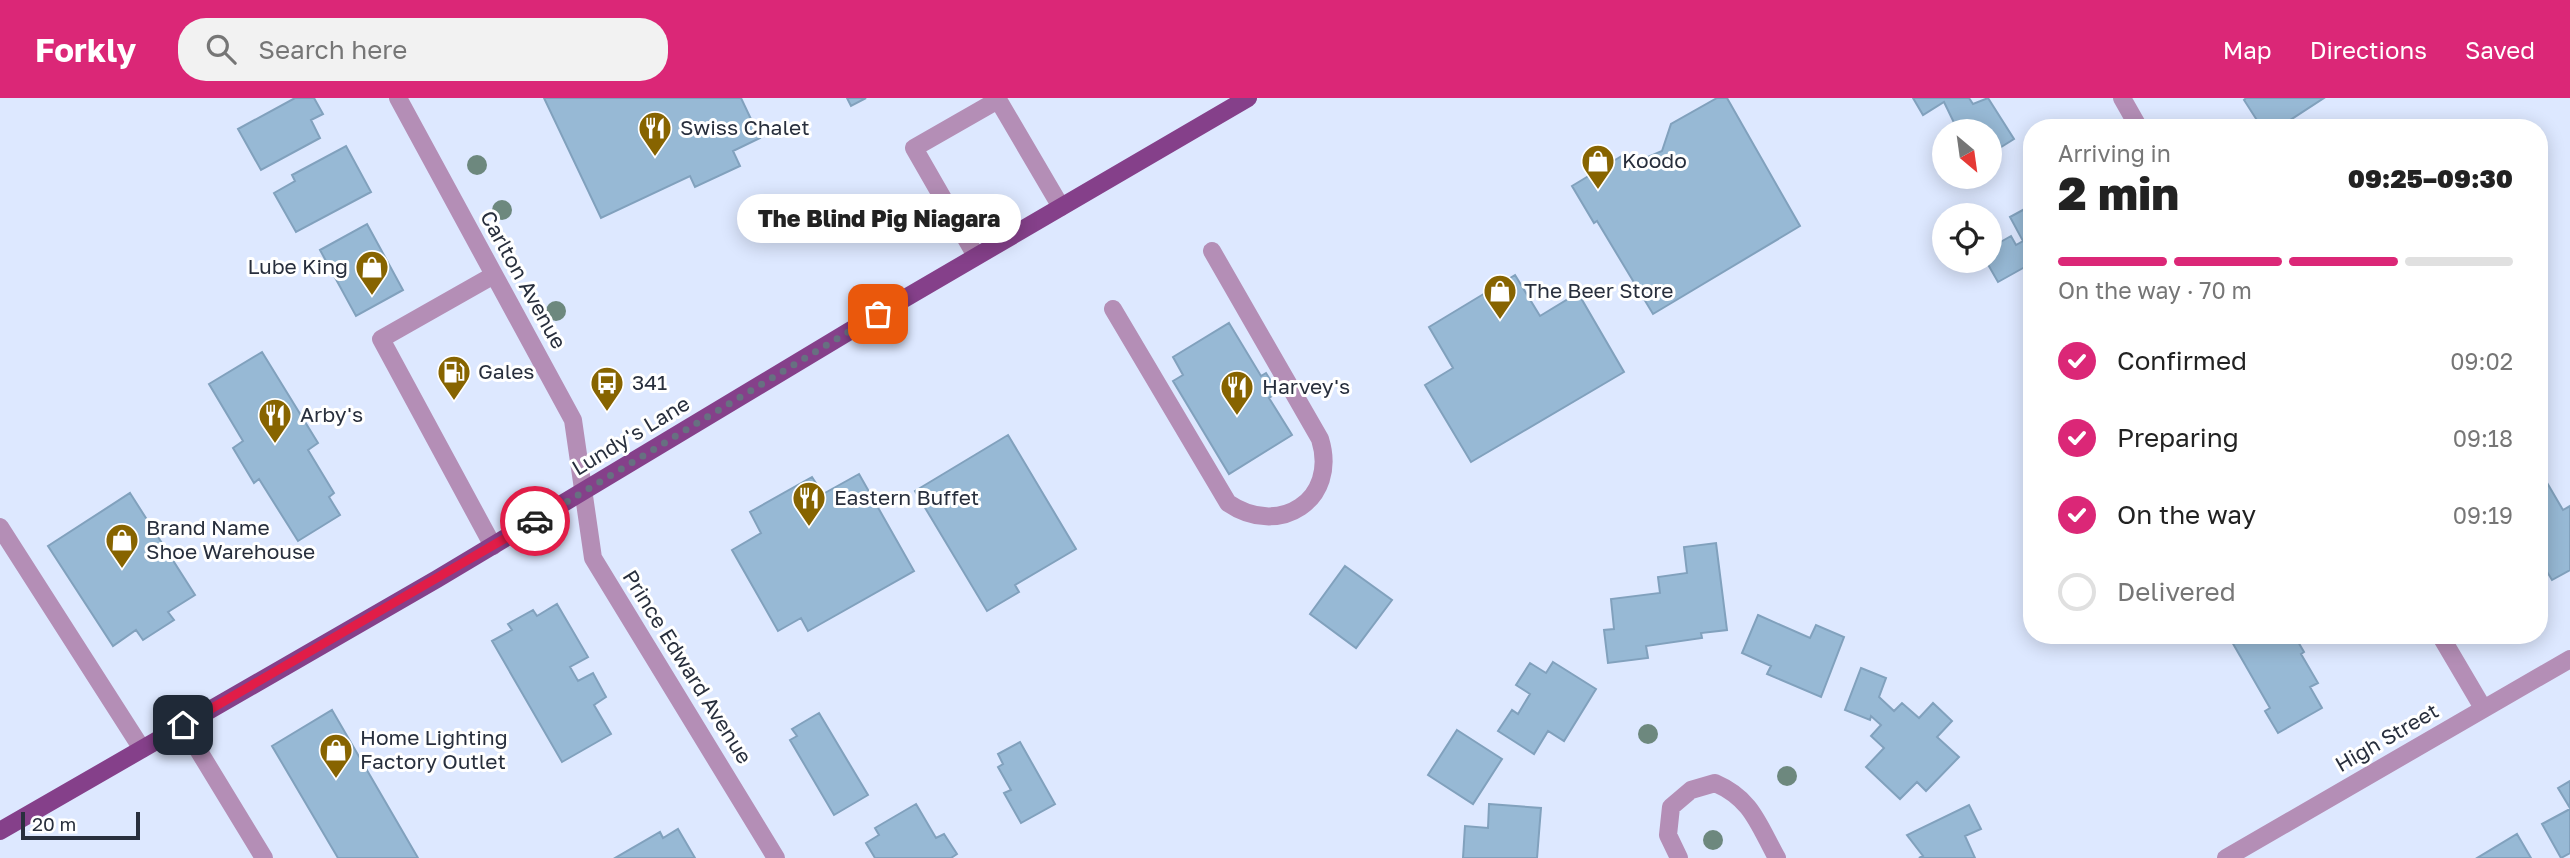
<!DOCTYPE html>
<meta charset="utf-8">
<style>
:root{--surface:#fff;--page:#f2f2f2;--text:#222;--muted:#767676;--line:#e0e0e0;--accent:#db2777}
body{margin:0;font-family:"Golos Text",sans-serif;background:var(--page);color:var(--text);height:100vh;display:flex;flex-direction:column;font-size:26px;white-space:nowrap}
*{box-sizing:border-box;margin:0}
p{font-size:23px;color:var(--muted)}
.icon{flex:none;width:38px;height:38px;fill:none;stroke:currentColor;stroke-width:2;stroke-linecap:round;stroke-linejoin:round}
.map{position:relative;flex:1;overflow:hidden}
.sheet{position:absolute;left:2023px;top:21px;width:525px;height:525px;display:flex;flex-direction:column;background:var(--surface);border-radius:28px;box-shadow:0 4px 18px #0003}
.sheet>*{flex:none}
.needle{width:46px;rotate:151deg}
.fabs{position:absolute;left:1932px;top:21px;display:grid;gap:14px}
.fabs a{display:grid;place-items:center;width:70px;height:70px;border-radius:50%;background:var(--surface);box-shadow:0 4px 18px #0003;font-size:35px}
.scale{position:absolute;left:21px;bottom:18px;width:119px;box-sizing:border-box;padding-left:7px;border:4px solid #282f3d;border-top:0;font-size:19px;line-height:24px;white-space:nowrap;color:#282f3d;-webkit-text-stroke:5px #fff;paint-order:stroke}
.pin{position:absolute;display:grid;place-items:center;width:60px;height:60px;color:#fff;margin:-30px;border-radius:14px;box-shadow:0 4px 10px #0006}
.courier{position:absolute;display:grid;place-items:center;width:70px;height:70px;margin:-35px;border:5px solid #e11d48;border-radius:50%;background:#fff;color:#222;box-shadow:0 2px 9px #0007}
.bubble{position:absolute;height:49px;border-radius:24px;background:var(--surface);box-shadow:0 4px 18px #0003;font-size:23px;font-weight:800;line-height:49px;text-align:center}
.headline em{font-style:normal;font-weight:800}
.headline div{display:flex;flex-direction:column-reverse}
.headline{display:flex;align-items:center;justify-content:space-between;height:119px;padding:0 35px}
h1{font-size:46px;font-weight:800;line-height:52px}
.bar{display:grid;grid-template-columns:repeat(4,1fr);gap:10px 7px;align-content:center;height:84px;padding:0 35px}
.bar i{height:9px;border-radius:5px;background:var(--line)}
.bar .selected{background:var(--accent)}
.bar p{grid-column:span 4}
ol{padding:0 35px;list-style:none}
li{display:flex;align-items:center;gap:21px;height:77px}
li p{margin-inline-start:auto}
li .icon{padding:7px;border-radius:50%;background:var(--accent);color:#fff;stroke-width:4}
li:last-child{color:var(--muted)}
li i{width:38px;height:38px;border:4px solid var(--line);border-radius:50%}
header{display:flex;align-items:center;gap:42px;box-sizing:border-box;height:98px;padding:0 35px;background:var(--accent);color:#fff}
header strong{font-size:33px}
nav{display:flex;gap:38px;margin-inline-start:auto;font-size:24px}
.search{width:490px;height:63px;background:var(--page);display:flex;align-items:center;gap:18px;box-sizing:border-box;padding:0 24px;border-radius:28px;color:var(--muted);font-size:26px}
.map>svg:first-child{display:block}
</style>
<header>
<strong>Forkly</strong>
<div class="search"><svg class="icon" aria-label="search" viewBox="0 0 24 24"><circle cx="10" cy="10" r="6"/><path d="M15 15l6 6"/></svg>Search here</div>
<nav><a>Map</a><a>Directions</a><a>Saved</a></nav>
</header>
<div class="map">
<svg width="2570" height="760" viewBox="0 0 2570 760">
<rect width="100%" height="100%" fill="#dde8ff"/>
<path fill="#97b9d5" stroke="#81a1bd" stroke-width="2" d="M295,0h19l9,16 -12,6 9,18 -59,32 -23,-41z
M544,0h197l19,40 -27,13 7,15 -45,21 -5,-11 -89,42z
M847,0h19l-15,8z
M1717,0h10l73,128 -147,88 -56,-93 -3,2 -22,-37 53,-32 23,3 14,-6 9,-27z
M1913,0h56l4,6 15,-6 26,41 -24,15v-23h-32l-14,-29 -21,13z
M2246,0h78l-46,30h-16l-18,-28z
M346,48l25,46 -75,40 -22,-39 21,-12 -3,-6z
M2032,107v58l-34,19 -12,-21h4v-13l21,-12 5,9 7,-4 -13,-24z
M367,126l36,66 -47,26 -36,-66z
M1515,177l25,41 38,-23 46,79 -153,90 -46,-77 28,-17 -24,-41z
M1229,225l32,53 5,-3 12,19 -9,6 23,37 -63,39 -56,-93 10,-6 -10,-18z
M262,254l56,91 -10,7 26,43 -5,4 11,18 -42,26 -39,-62 -5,4 -21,-35 10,-7 -34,-57z
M1008,337l68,114 -61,36 4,7 -32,19 -72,-120z
M2539,371l24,41 7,-4v64l-18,10 -6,-10 -7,4z
M859,376l55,97 -106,60 -7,-13 -23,13 -46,-81 29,-17 -11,-21 62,-35 11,17z
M130,395l65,102 -27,17 6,8 -31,20 -7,-10 -23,16 -65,-100z
M1716,445l11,87 -26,3 1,5 -56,8 2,12 -40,5 -4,-33 10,-1 -3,-30 49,-6 -2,-16 29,-4 -3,-26z
M1345,468l47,34 -36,48 -46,-34z
M557,506l31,53 -18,10 8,14 15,-8 13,24 -12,8 17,29 -49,28 -70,-121 20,-11 -4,-6 25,-14 4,6z
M1758,517l52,23 6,-13 28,12 -23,60 -54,-23 4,-8 -29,-13z
M2228,537h66l10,17 -3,2 17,29 -8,4 12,21 -44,25 -13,-22 5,-3z
M1553,564l43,27 -32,52 -16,-10 -14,23 -36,-23 14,-21 6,4 12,-20 -14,-9 14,-22 16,10z
M1861,570l25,10 -7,19 15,14 8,-8 17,15 14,-15 19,18 -15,16 22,20 -33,34 -9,-9 -17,17 -34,-32 18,-19 -13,-12 10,-11 -10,-9 -1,4 -25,-10z
M332,612l86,148h-80l-66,-112z
M819,615l49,82 -34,20 -44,-75 7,-4 -5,-7z
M1457,632l45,29 -29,45 -45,-29z
M1020,644l35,62 -34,19 -17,-30 7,-3 -13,-23 5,-3 -5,-10z
M2570,683v27l-12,-20z
M916,706l20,34 8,-4 13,20 -6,4h-76l-9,-15 13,-8 -4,-7z
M1489,706l52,4 -4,50h-74l2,-32 23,2z
M1969,707l12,24 -16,7 10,22h-56l4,-2 -16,-21z
M2570,711v44l-9,5 -19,-34z
M678,731l17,29h-80l45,-26 3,6z
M2517,736l14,24h-54z"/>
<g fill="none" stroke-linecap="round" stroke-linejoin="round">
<path stroke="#b48eb6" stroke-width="18" d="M398,0l175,322 20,138 183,300
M997,0l64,109
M2122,0l17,30
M976,158l-62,-108 84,-48
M1113,211l115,194c51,35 111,-3 92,-64l-108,-188
M0,429l142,222
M493,448l-112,-207 113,-64
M2440,537l43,73
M183,627l81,133
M1679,760l-11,-23 3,-28 20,-17 24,-7c37,16 43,41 62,75
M2226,760l344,-199"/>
<path stroke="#85408a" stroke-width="18" d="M0,733l437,-252 441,-265 370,-216"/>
</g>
<g fill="#6d887e">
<circle cx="477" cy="67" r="10"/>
<circle cx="502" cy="112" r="10"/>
<circle cx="556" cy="213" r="10"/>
<circle cx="1648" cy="636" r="10"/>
<circle cx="1787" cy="678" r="10"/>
<circle cx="1713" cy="742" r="10"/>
</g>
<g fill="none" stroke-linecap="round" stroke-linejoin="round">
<path stroke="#677081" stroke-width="7" stroke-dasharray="0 12.6" d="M535,423l343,-207"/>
<path stroke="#e11d48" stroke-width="9" d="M183,627l352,-204"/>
</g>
<defs>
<symbol id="restaurant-pin" viewBox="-11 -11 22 30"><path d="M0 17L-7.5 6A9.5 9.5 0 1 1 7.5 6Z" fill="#876400" stroke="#fff"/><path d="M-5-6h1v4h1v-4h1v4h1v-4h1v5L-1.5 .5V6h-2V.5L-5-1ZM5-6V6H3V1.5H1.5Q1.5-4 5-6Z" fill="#fff"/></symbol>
<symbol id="shop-pin" viewBox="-11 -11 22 30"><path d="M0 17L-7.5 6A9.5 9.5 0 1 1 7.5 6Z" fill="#876400" stroke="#fff"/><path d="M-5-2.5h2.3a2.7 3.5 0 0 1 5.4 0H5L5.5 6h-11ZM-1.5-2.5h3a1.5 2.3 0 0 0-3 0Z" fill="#fff"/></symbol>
<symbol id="fuel-pin" viewBox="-11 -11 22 30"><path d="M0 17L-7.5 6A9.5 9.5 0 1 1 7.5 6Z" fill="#876400" stroke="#fff"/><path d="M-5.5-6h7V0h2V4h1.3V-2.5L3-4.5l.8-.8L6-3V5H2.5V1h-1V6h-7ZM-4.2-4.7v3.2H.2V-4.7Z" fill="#fff"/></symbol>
<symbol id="bus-pin" viewBox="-11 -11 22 30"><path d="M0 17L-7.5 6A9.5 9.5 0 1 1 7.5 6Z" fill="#876400" stroke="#fff"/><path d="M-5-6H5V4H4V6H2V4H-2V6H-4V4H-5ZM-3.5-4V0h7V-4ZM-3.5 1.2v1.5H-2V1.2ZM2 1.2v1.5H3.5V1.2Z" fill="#fff"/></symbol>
</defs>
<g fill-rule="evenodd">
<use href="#restaurant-pin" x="636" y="11" width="38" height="52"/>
<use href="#shop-pin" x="1579" y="44" width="38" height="52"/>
<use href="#shop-pin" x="353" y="150" width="38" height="52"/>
<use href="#shop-pin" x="1481" y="174" width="38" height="52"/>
<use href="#fuel-pin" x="435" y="255" width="38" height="52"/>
<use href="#bus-pin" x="588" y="266" width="38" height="52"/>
<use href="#restaurant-pin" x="1218" y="270" width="38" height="52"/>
<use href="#restaurant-pin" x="256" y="298" width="38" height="52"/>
<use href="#restaurant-pin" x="790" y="381" width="38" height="52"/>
<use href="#shop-pin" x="103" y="423" width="38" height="52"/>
<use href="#shop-pin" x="317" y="633" width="38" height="52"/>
</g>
<g text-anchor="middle" stroke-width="6" stroke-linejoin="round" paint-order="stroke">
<g font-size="21" fill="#282f3d" stroke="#fff" text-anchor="start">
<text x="680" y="37">Swiss Chalet</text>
<text x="1622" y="70">Koodo</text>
<text x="348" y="176" text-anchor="end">Lube King</text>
<text x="1524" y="200">The Beer Store</text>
<text x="478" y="281">Gales</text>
<text x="632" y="292">341</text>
<text x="1262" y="296">Harvey's</text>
<text x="300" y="324">Arby's</text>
<text x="834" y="407">Eastern Buffet</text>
<text x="146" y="437">Brand Name<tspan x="146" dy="24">Shoe Warehouse</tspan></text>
<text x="360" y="647">Home Lighting<tspan x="360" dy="24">Factory Outlet</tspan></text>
</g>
<g font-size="21" fill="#282f3d" stroke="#fff">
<text transform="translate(523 182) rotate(61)" y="7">Carlton Avenue</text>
<text transform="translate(631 338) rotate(-31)" y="7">Lundy's Lane</text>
<text transform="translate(687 569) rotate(58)" y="7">Prince Edward Avenue</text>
<text transform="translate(2387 640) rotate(-30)" y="7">High Street</text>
</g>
</g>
</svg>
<div class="fabs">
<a><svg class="needle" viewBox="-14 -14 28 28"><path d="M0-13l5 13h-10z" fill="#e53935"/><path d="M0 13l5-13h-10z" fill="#767676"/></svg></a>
<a><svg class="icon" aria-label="locate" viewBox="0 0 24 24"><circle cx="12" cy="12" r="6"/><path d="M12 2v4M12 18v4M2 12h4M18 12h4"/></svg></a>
</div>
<div class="scale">20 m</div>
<div class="pin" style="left:878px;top:216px;background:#ea580c"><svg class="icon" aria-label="bag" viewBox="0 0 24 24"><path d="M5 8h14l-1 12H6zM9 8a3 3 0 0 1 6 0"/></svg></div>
<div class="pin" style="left:183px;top:627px;background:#1f2937"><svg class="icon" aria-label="home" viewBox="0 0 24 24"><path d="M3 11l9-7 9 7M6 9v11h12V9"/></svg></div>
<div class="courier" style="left:535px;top:423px"><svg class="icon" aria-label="car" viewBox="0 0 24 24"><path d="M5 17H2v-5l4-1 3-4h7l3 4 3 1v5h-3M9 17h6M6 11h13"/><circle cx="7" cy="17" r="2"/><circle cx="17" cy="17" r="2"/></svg></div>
<div class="bubble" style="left:737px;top:96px;width:284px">The Blind Pig Niagara</div>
<section class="sheet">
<div class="headline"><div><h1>2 min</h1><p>Arriving in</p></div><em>09:25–09:30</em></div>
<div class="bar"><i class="selected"></i><i class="selected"></i><i class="selected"></i><i></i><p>On the way · 70 m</p></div>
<ol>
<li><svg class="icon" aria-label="check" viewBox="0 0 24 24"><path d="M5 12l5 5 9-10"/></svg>Confirmed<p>09:02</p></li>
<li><svg class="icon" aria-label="check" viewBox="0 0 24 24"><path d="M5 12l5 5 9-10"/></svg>Preparing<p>09:18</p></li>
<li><svg class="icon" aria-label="check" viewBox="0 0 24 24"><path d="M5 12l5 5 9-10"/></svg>On the way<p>09:19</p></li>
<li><i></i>Delivered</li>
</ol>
</section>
</div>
